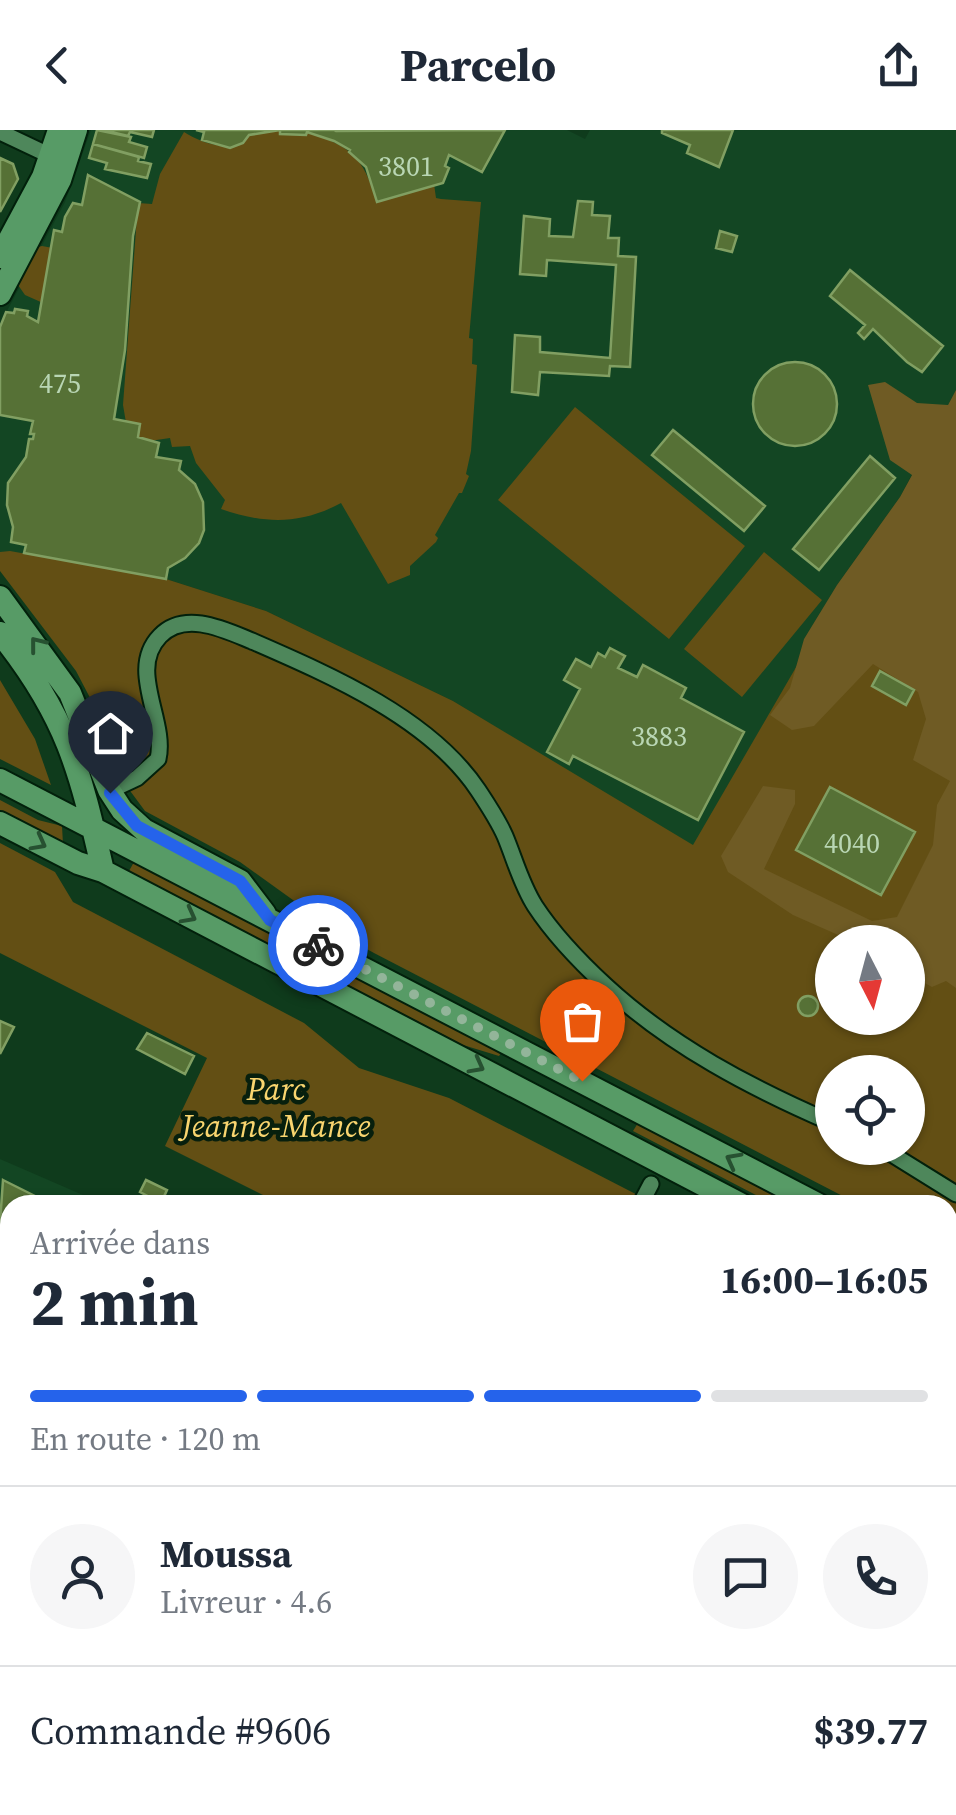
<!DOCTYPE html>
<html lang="fr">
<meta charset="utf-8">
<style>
:root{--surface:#fff;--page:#f6f6f7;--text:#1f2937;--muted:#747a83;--line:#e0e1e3;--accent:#2563eb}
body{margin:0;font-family:"Source Serif 4",serif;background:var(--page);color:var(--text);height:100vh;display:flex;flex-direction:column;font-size:38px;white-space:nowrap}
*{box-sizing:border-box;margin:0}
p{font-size:32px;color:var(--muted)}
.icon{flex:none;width:55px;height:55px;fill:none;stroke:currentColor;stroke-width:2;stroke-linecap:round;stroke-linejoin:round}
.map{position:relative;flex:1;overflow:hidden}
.sheet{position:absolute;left:0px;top:1065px;width:958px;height:620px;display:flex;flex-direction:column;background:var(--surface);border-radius:30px 30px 0 0;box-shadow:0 2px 8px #0004}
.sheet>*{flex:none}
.needle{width:65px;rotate:174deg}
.controls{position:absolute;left:815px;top:795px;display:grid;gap:20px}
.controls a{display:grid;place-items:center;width:110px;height:110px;border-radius:50%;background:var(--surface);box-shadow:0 2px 8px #0004;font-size:50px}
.pin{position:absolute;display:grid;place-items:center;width:85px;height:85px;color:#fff;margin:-102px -42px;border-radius:50% 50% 50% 0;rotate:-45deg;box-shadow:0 0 10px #0007}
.pin .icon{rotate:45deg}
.courier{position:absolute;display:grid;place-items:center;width:100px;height:100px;margin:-50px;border:8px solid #2563eb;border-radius:50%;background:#fff;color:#222;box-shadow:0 2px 12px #0007}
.head em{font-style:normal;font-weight:700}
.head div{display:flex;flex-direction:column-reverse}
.head{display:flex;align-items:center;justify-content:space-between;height:170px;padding:0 30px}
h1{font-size:65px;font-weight:700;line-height:75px}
.bar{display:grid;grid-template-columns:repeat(4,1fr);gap:15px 10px;align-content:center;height:120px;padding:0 30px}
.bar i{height:12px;border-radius:8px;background:var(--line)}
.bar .on{background:var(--accent)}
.bar p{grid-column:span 4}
.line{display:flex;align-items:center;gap:25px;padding:0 30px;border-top:2px solid var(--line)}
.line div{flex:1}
.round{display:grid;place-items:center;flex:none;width:105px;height:105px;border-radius:52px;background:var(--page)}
header{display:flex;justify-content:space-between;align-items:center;height:130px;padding:0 30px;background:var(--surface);font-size:45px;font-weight:700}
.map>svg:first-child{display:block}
</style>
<header><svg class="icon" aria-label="back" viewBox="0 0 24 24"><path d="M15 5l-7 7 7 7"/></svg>Parcelo<svg class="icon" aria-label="share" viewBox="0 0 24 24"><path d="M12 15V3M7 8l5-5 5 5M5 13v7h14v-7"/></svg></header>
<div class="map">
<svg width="956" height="1685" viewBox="0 0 956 1685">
<rect width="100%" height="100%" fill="#0f3b1c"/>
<path fill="#134623" d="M91,0h476l18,9 5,-9h366v260l-56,107 -63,88 -33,54 -14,49 -96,161 -241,-148 -187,-90 -100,-32 -166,-27v-228l65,-122z
M0,1029l106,46h-96v280l-10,-5z"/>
<path fill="#634f14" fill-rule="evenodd" d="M280,0l1,4 25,1 1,-3c45,15 55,24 70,69l57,-17 2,14 5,1 40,3 -12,136 4,1 -1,25 5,1 -6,86 -5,23 3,2 -7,17h-3l-24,42 3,3 -2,4 -26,24v9l-22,9 -47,-81c-41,22 -77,21 -120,6l4,-9 -29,-37 -6,-17 -18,1 -2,-9 -34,5 -7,-3 -6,-35 15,-202 14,1 8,-30 24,-42c17,11 50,23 65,3z
M42,116l11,2 -10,55 -18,-8 -7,-10 20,-38z
M575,277l170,139 -76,93 -171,-139z
M956,277v848l-8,-5v-45h-88l-486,-252 -31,-17 -103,-74 -95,-51 -20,-27 -26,-69 -23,-44 -76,-100v-19l10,-1 156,28 100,32 187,90 240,144 157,-271 12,7zM832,812h76v76h-76zM832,942h76v76h-76z
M764,422l58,48 -80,97 -58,-48z
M0,550l35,59 16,46 -51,-26z
M0,670l38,20 24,6 1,18 -63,-33z
M0,713l55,29 18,30 231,121 55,45 90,30 208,107h-374l-118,-59 42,-88 -207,-105z
M134,732l367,191 -2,3 -36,-11 -334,-174z
M638,993l157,82h-20l-142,-74z
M948,1197l8,5v464l-8,-4z"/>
<path fill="#6f5b24" d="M885,252l32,21 31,2 8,-15v598l-10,-7 -14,6 -24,-13v-32h-54l-61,-27 -65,-43 -7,-16 42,-70 32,4v14l-31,65 108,52 25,-4 36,-72 4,-40 13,-24 -37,-21 13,-41 -8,-27 -45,-28 -59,62 -22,4 -22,-15 20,-27 14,-49 33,-54 63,-88 12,-22 -22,-15 -22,-75z"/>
<path fill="#567136" stroke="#819f62" stroke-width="2.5" d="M97,0l34,7 -2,5 18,5 -3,11 -51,-14z
M103,0h51l-2,7 -22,-5 -2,4z
M196,0h138l2,1 169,-1 -23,42 -33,-17 -4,11 4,2 -6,15 -66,19 -11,-35 -17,-15 1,-2 -16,-9 -27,-9 -1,3 -26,-1v-4l-31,5 -6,8 -13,5 -28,-8 2,-8z
M662,0h71l-14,37 -32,-14 3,-8 -28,-12z
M93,14l46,13 -1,4 13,3 -4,14 -42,-9 2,-6 -18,-5z
M0,28l13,6 5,15 -18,33z
M88,45l52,27 -7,34 -8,114 -11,69 26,5 -2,13 21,6 -3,14 25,4 -2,9 16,14 8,18 1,28 -5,13 -14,15 -17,10 -2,11 -142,-26 2,-8 -15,-3 2,-15 -6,-22 1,-22 18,-26 3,-18h4l1,-5h-4l3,-13 -33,-6v-88l6,-15 8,1 1,-4 13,2 -1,5 11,6 16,-92 8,2 3,-15 8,-14 9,2z
M578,71l15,1 -1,13 18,1 -2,22h11l-1,18 18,1 -6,110 -20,-1 -1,10 -69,-4 -2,23 -26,-3 3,-57 25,2v15l70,6 6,-93 -69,-5 -1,16 -26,-2 4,-58 26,3 -1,17 24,1z
M720,101l17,5 -5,16 -16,-4z
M850,140l93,76 -21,26 -15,-10 -34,-33 -9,10 -6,-6 7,-8 -35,-29z
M753 274a42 42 0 1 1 84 0a42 42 0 1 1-84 0Z
M673,300l92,76 -21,25 -92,-76z
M870,326l25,22 -76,92 -26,-21z
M610,518l15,8 -7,12 19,9 6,-12 43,23 -5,10 63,34 -46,88 -125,-64 -4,8 -22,-12 33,-63 -16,-9 12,-21 15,8 7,-14 7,4z
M880,541l34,19 -8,15 -34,-19z
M830,657l85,45 -34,63 -85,-45z
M798 876a10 10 0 1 1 20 0a10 10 0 1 1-20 0Z
M0,891l14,6 -14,27z
M147,903l47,23 -9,18 -48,-25z
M3,1050l50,25h-43v23l-10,-5z
M146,1050l21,10 -6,13 -21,-11z
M0,1301l10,5v42l-10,-5z
M0,1400l10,4v75l-10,-5z
M10,1525v51l-10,-5v-25z
M2,1616l8,4v19l-4,8 -6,-3z
M65,1675h19l-4,10h-20z
M125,1675h6l20,10h-29z
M236,1675h26l-5,10h-24z
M272,1675h43l2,1 -8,9h-26l2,-4z
M350,1675h21l10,5 -2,5h-35z
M457,1675h20l13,7 -2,3h-36z
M700,1675h16l-5,10h-16z
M720,1675h36l1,1 -5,9h-37z
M768,1675h87l-5,10h-87z"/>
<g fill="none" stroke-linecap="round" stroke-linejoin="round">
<defs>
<path id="street" d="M0,2l55,26
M120,656l17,-8 21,-19c9,-39 -31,-89 2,-123 25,-26 65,-6 92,5 78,34 178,77 226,149 10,15 20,30 27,46 10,24 16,48 30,70 19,29 45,56 71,80 65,60 145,102 226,137
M882,1018l74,46
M640,1075l11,-21
M0,1597l10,5
M169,1675l20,10
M947,1675l9,4
M99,1685l5,-10
M330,1685l5,-10
M862,1685l5,-10"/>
<path id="secondary" d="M0,127l43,-80 16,-47
M0,164l60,-114 16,-50
M0,467l70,96 39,97 13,20 22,20 96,51 25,33
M0,503c67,83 80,137 103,238
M0,650l819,425
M0,693l78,40 25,8 639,334
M948,1142l8,5
M948,1182l8,5
M0,1375l10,5
M594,1675l19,10"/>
</defs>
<use href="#street" stroke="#02200b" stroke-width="19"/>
<use href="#secondary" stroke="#02200b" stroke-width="26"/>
<use href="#street" stroke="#4e875b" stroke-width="15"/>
<use href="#secondary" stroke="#579b66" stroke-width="22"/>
</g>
<defs><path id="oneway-chevron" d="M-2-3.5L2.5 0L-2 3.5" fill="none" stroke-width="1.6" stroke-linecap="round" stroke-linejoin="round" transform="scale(2.5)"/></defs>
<g stroke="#275131">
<use href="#oneway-chevron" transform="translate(37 514) rotate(-128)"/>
<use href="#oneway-chevron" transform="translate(39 713) rotate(28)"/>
<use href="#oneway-chevron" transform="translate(189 786) rotate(28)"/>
<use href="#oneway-chevron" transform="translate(477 936) rotate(28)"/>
<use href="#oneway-chevron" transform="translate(733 1030) rotate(-152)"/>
</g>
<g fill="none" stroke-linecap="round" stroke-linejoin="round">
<path stroke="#93b59a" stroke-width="10" stroke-dasharray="0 18" d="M318,815l264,136"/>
<path stroke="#2563eb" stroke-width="12" d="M110,663l27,33 103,55 30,39 48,25"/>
</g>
<g text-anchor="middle" stroke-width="9" stroke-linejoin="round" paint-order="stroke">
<g font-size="28" fill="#b9d6b4">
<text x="406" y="46">3801</text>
<text x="60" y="263">475</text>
<text x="659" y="616">3883</text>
<text x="852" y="723">4040</text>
</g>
<g font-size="32" font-style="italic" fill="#f9d56f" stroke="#071f0d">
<text x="276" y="970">Parc<tspan x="276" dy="37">Jeanne-Mance</tspan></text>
</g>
</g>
</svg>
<div class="controls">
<a><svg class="needle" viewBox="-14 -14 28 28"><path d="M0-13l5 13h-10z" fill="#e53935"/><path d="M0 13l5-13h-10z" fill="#747a83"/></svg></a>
<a><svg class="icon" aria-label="locate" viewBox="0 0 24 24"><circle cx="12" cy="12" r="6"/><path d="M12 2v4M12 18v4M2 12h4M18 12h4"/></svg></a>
</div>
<div class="pin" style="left:582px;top:951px;background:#ea580c"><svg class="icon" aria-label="bag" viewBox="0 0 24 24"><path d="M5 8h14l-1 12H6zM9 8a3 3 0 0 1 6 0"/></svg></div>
<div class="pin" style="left:110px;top:663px;background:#1f2937"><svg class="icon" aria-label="home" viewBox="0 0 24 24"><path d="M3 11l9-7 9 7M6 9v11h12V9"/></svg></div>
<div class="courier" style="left:318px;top:815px"><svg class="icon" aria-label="bike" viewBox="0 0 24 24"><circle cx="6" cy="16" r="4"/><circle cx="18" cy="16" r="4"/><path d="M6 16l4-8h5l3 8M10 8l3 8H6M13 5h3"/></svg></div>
<section class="sheet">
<div class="head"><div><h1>2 min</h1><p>Arrivée dans</p></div><em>16:00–16:05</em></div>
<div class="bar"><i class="on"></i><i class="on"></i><i class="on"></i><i></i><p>En route · 120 m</p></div>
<div class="line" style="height:180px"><a class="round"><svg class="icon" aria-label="person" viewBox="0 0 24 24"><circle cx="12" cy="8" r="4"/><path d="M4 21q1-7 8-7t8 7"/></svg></a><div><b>Moussa</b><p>Livreur · 4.6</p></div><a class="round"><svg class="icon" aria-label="chat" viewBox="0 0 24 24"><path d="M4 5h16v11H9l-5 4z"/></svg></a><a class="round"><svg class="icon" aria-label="phone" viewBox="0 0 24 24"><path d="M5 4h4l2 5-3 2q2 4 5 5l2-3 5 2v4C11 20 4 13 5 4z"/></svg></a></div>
<div class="line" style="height:130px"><div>Commande #9606</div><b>$39.77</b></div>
</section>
</div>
